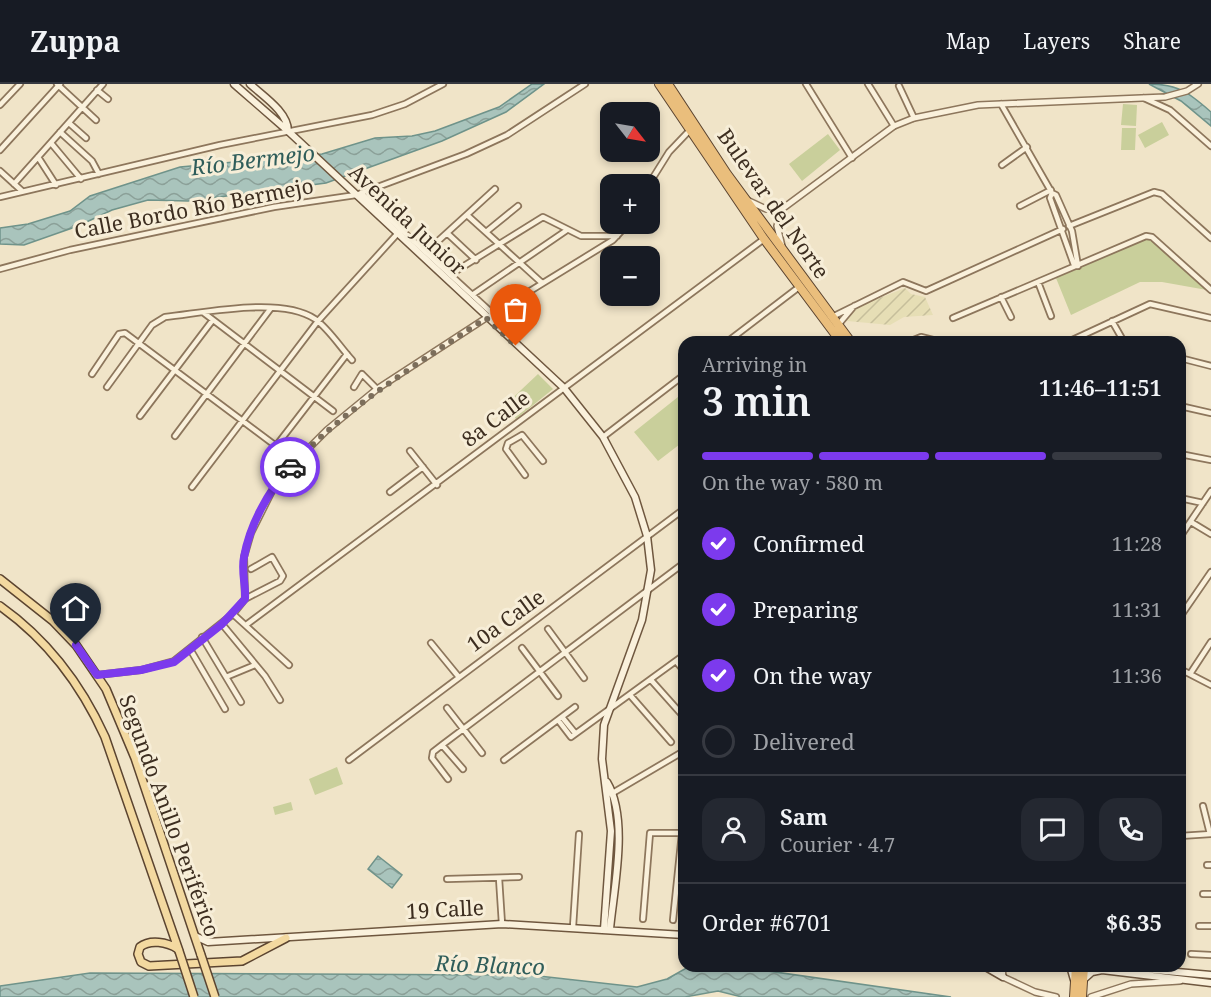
<!DOCTYPE html>
<meta charset="utf-8">
<style>
:root{--surface:#171b24;--page:#242831;--text:#f1f3f6;--muted:#9ea1a6;--line:#363941;--accent:#7c3aed}
body{margin:0;font-family:"Noto Serif",serif;background:var(--page);color:var(--text);height:100vh;display:flex;flex-direction:column;font-size:22px;white-space:nowrap}
*{box-sizing:border-box;margin:0}
p{font-size:20px;color:var(--muted)}
.icon{flex:none;width:33px;height:33px;fill:none;stroke:currentColor;stroke-width:2;stroke-linecap:round;stroke-linejoin:round}
.map{position:relative;flex:1;overflow:hidden}
.side{position:absolute;left:678px;top:252px;width:508px;height:636px;display:flex;flex-direction:column;background:var(--surface);border-radius:18px;box-shadow:0 3px 9px #0003}
.side>*{flex:none}
.needle{width:39px;rotate:121deg}
.tools{position:absolute;left:600px;top:18px;display:grid;gap:12px}
.tools a{display:grid;place-items:center;width:60px;height:60px;border-radius:12px;background:var(--surface);box-shadow:0 3px 9px #0003;font-size:30px}
.pin{position:absolute;display:grid;place-items:center;width:51px;height:51px;color:#fff;margin:-62px -26px;border-radius:50% 50% 50% 0;rotate:-45deg;box-shadow:0 0 6px #0007}
.pin .icon{rotate:45deg}
.courier{position:absolute;display:grid;place-items:center;width:60px;height:60px;margin:-30px;border:4px solid #7c3aed;border-radius:50%;background:#fff;color:#222;box-shadow:0 2px 8px #0007}
.summary em{font-style:normal;font-weight:600}
.summary div{display:flex;flex-direction:column-reverse}
.summary{display:flex;align-items:center;justify-content:space-between;height:102px;padding:0 24px}
h1{font-size:39px;font-weight:600;line-height:45px}
.bar{display:grid;grid-template-columns:repeat(4,1fr);gap:9px 6px;align-content:center;height:72px;padding:0 24px}
.bar i{height:8px;border-radius:4px;background:var(--line)}
.bar .current{background:var(--accent)}
.bar p{grid-column:span 4}
.line{display:flex;align-items:center;gap:15px;padding:0 24px;border-top:2px solid var(--line)}
.line div{flex:1}
.round{display:grid;place-items:center;flex:none;width:63px;height:63px;border-radius:18px;background:var(--page)}
ol{padding:0 24px;list-style:none}
li{display:flex;align-items:center;gap:18px;height:66px}
li p{margin-inline-start:auto}
li .icon{padding:6px;border-radius:50%;background:var(--accent);color:#fff;stroke-width:4}
li:last-child{color:var(--muted)}
li i{width:33px;height:33px;border:3px solid var(--line);border-radius:50%}
header{display:flex;align-items:center;gap:36px;box-sizing:border-box;height:84px;padding:0 30px;background:var(--surface);border-bottom:2px solid var(--line)}
header strong{font-size:28px}
nav{display:flex;gap:33px;margin-inline-start:auto;font-size:21px}
.map>svg:first-child{display:block}
</style>
<header>
<strong>Zuppa</strong>
<nav><a>Map</a><a>Layers</a><a>Share</a></nav>
</header>
<div class="map">
<svg width="1211" height="913" viewBox="0 0 1211 913">
<defs>
<pattern id="farmland-furrows" width="10" height="10" patternUnits="userSpaceOnUse" patternTransform="scale(1.5)"><rect width="10" height="10" fill="#e6deb5"/><path d="M-1 1l2-2M0 10L10 0M9 11l2-2" fill="none" stroke="#c6bf9b"/></pattern>
<pattern id="water-waves" width="16" height="10" patternUnits="userSpaceOnUse" patternTransform="scale(1.5)"><rect width="16" height="10" fill="#a9c4bc"/><path d="M0 5q4-4 8 0t8 0" fill="none" stroke="#8ba098"/></pattern>
</defs>
<rect width="100%" height="100%" fill="#f0e4c8"/>
<path fill="url(#farmland-furrows)" d="M905,204l6,6 14,3 8,18 -29,2 -14,8 -43,-4 10,-14z"/>
<path fill="#c9cf9b" d="M1123,20l14,1 -1,21 -15,-1z
M1162,38l7,13 -24,13 -7,-13z
M1122,44h14l-1,22h-14z
M828,50l12,16 -38,31 -13,-17z
M1147,155l7,3 53,48 -45,-8h-22l-69,33 -15,-37z
M538,290l15,15 -37,30 -11,-14z
M683,309l1,48 -26,20 -24,-29z
M337,683l6,17 -28,11 -6,-16z
M291,718l2,8 -18,5 -2,-8z"/>
<path fill="url(#water-waves)" stroke="#6f938a" stroke-width="1.5" d="M532,0h12l-38,28 -64,29 -116,42 -138,18 -40,-1 -36,10 -34,16 -54,19 -24,-1v-16l28,-4 42,-13 20,-15 90,-29 142,-13 53,-16 37,-2 23,-5 64,-24z
M1149,0c30,0 40,9 62,28v14l-30,-25z
M378,772l24,19 -10,13 -24,-19z
M690,882h43l218,31h-209l-24,-6 -33,6h-685v-11l90,-13 440,2 107,12 30,-8z"/>
<g fill="none" stroke-linecap="round" stroke-linejoin="round">
<defs>
<path id="minor" d="M57,0l39,36
M806,0l46,74
M868,0l26,42
M899,2l15,32
M97,6l11,9
M1144,14l26,12 41,36
M1001,20l51,89 4,2 16,36 6,35
M0,21l20,-21
M69,39l17,15
M60,48l32,29 7,13
M51,59l30,36
M0,66l60,-66
M38,73l18,28
M1002,81l25,-18
M0,87l22,20
M14,100l89,-100
M649,100l20,-32 20,-21
M361,109l132,121
M1052,109l-2,5 24,67 4,1
M0,113l220,-52 152,-30 33,-11 38,-20
M1020,122l31,-16
M467,131l75,68
M1069,142l85,-34 8,2 49,44
M486,148l32,-26
M447,149l29,27
M426,168l69,-63
M0,185l70,-19 204,-43 82,-12 110,-41 41,-19 78,-51
M451,190l92,-57 38,19h36
M1038,198l13,34
M472,211l95,-65
M1001,213l10,20
M204,229l129,98
M491,231l122,-75 15,-16
M832,233l71,-35 23,9 137,-62
M953,234l193,-82 6,1 59,53
M1112,237l12,21
M838,241l16,-19
M911,257l10,-4 20,5
M727,258l72,-55
M1068,258l82,-38 61,14
M1180,274l31,8
M92,290l27,-40 6,-1 151,113 71,-92
M107,303l45,-62 13,-8c39,-4 116,-21 150,2 14,10 25,28 37,41
M354,303l8,-13 15,15
M1180,322l31,7
M140,332l72,-95
M175,352l96,-128
M603,353l81,-62
M410,367l27,34
M1180,370l31,6
M525,391l-19,-26 2,-6 14,-8 21,26
M192,403l126,-166 80,-88
M390,408l33,-25
M1180,414l23,5
M1191,438l20,12
M1180,453l31,-46
M245,515l35,-18 3,-5 -11,-19 -21,12
M233,530l56,51
M1180,533l31,-45
M222,540l43,52 15,24
M246,541l518,-386
M548,545l36,49
M202,553l39,65
M431,559l27,33
M522,564l36,48
M190,565l35,60
M676,577l8,10
M1180,585l31,16
M1190,590l21,-32
M226,593l29,-12
M651,596l33,37
M630,611l41,47
M447,624l35,45
M562,633l13,16
M558,636l13,17 113,-82
M442,661l21,24
M349,676l335,-251
M504,676l71,-53
M448,695l-16,-21 1,-6 9,-7 242,-182
M611,710l73,-43
M1203,722l7,28
M1180,752l31,-2
M1207,781h4
M499,794l3,46
M447,795l72,-2
M1203,810h8
M643,835l7,-86h34
M673,836l9,-87
M1199,842h12
M573,843l6,-93
M1191,870l20,1"/>
<path id="tertiary" d="M747,116l19,9h16
M782,162l-5,-20 5,-17 112,-83 20,-8 64,-13 187,-8 22,-6 11,-7
M97,591l44,-5 33,-9 59,-47 12,-15 -1,-42 7,-24 23,-46 14,-18 39,-39 50,-41 109,-71
M1002,882l1,11 32,15 21,5
M1091,913l40,-13 49,-3"/>
<path id="secondary" d="M234,0l54,47 276,257 39,49 32,60 12,39 4,34 -9,50 -38,105 -2,34 9,72 -7,98
M250,0c13,12 38,28 38,47
M607,698c22,37 7,105 3,147
M195,852l13,6 294,-18 182,11
M984,882l19,11
M1070,882l4,14
M1109,882l102,9
M1083,896l9,-8 10,-2 109,13"/>
<path id="primary" d="M0,495l53,42 23,24 30,44 29,69 66,197
M0,522c48,34 81,78 105,131l74,214
M178,865c-11,-7 -28,-10 -38,-2l-2,7 3,8 8,4 93,-5 44,-23"/>
<path id="trunk" d="M659,0l105,155 77,103
M668,0l59,90 124,168
M1074,913l2,-31
M1082,913l2,-31"/>
</defs>
<use href="#minor" stroke="#8d765c" stroke-width="8"/>
<use href="#tertiary" stroke="#8d765c" stroke-width="8"/>
<use href="#secondary" stroke="#6f573f" stroke-width="9"/>
<use href="#primary" stroke="#5b4430" stroke-width="10"/>
<use href="#trunk" stroke="#5b4430" stroke-width="10"/>
<use href="#minor" stroke="#faf1dc" stroke-width="4.5"/>
<use href="#tertiary" stroke="#faf1dc" stroke-width="5"/>
<use href="#secondary" stroke="#faf1dc" stroke-width="6"/>
<use href="#primary" stroke="#f3d9a0" stroke-width="7"/>
<use href="#trunk" stroke="#eabe7c" stroke-width="8"/>
<defs>
<path id="primary-bridge" d="M179,867l15,46
M201,871l14,42"/>
</defs>
<use href="#primary-bridge" stroke="#5b4430" stroke-width="10" stroke-linecap="butt"/>
<use href="#primary-bridge" stroke="#f3d9a0" stroke-width="7"/>
</g>
<g fill="none" stroke-linecap="round" stroke-linejoin="round">
<path stroke="#7c6e5b" stroke-width="6" stroke-dasharray="0 10.8" d="M290,383c60,-63 125,-101 196,-149l30,28"/>
<path stroke="#7c3aed" stroke-width="8" d="M76,561l21,30 44,-5 33,-8 48,-38 23,-25c1,-14 -4,-28 -1,-42 6,-33 24,-65 46,-90"/>
</g>
<g text-anchor="middle" stroke-width="6" stroke-linejoin="round" paint-order="stroke">
<g font-size="21" fill="#3d2e20" stroke="#f7eed8">
<text transform="translate(773 120) rotate(55)" y="7">Bulevar del Norte</text>
<text transform="translate(194 125) rotate(-11)" y="7">Calle Bordo Río Bermejo</text>
<text transform="translate(407 136) rotate(43)" y="7">Avenida Junior</text>
<text transform="translate(496 335) rotate(-37)" y="7">8a Calle</text>
<text transform="translate(506 537) rotate(-36)" y="7">10a Calle</text>
<text transform="translate(169 732) rotate(70)" y="7">Segundo Anillo Periférico</text>
<text transform="translate(445 826) rotate(-3)" y="7">19 Calle</text>
</g>
<g font-size="22" font-style="italic" fill="#2f5d5a" stroke="#f7eed8">
<text transform="translate(253 76) rotate(-7)" y="8">Río Bermejo</text>
<text transform="translate(490 881) rotate(2)" y="8">Río Blanco</text>
</g>
</g>
</svg>
<div class="tools">
<a><svg class="needle" viewBox="-14 -14 28 28"><path d="M0-13l5 13h-10z" fill="#e53935"/><path d="M0 13l5-13h-10z" fill="#9ea1a6"/></svg></a>
<a>+</a>
<a>−</a>
</div>
<div class="pin" style="left:516px;top:262px;background:#ea580c"><svg class="icon" aria-label="bag" viewBox="0 0 24 24"><path d="M5 8h14l-1 12H6zM9 8a3 3 0 0 1 6 0"/></svg></div>
<div class="pin" style="left:76px;top:561px;background:#1f2937"><svg class="icon" aria-label="home" viewBox="0 0 24 24"><path d="M3 11l9-7 9 7M6 9v11h12V9"/></svg></div>
<div class="courier" style="left:290px;top:383px"><svg class="icon" aria-label="car" viewBox="0 0 24 24"><path d="M5 17H2v-5l4-1 3-4h7l3 4 3 1v5h-3M9 17h6M6 11h13"/><circle cx="7" cy="17" r="2"/><circle cx="17" cy="17" r="2"/></svg></div>
<section class="side">
<div class="summary"><div><h1>3 min</h1><p>Arriving in</p></div><em>11:46–11:51</em></div>
<div class="bar"><i class="current"></i><i class="current"></i><i class="current"></i><i></i><p>On the way · 580 m</p></div>
<ol>
<li><svg class="icon" aria-label="check" viewBox="0 0 24 24"><path d="M5 12l5 5 9-10"/></svg>Confirmed<p>11:28</p></li>
<li><svg class="icon" aria-label="check" viewBox="0 0 24 24"><path d="M5 12l5 5 9-10"/></svg>Preparing<p>11:31</p></li>
<li><svg class="icon" aria-label="check" viewBox="0 0 24 24"><path d="M5 12l5 5 9-10"/></svg>On the way<p>11:36</p></li>
<li><i></i>Delivered</li>
</ol>
<div class="line" style="height:108px"><a class="round"><svg class="icon" aria-label="person" viewBox="0 0 24 24"><circle cx="12" cy="8" r="4"/><path d="M4 21q1-7 8-7t8 7"/></svg></a><div><b>Sam</b><p>Courier · 4.7</p></div><a class="round"><svg class="icon" aria-label="chat" viewBox="0 0 24 24"><path d="M4 5h16v11H9l-5 4z"/></svg></a><a class="round"><svg class="icon" aria-label="phone" viewBox="0 0 24 24"><path d="M5 4h4l2 5-3 2q2 4 5 5l2-3 5 2v4C11 20 4 13 5 4z"/></svg></a></div>
<div class="line" style="height:78px"><div>Order #6701</div><b>$6.35</b></div>
</section>
</div>
